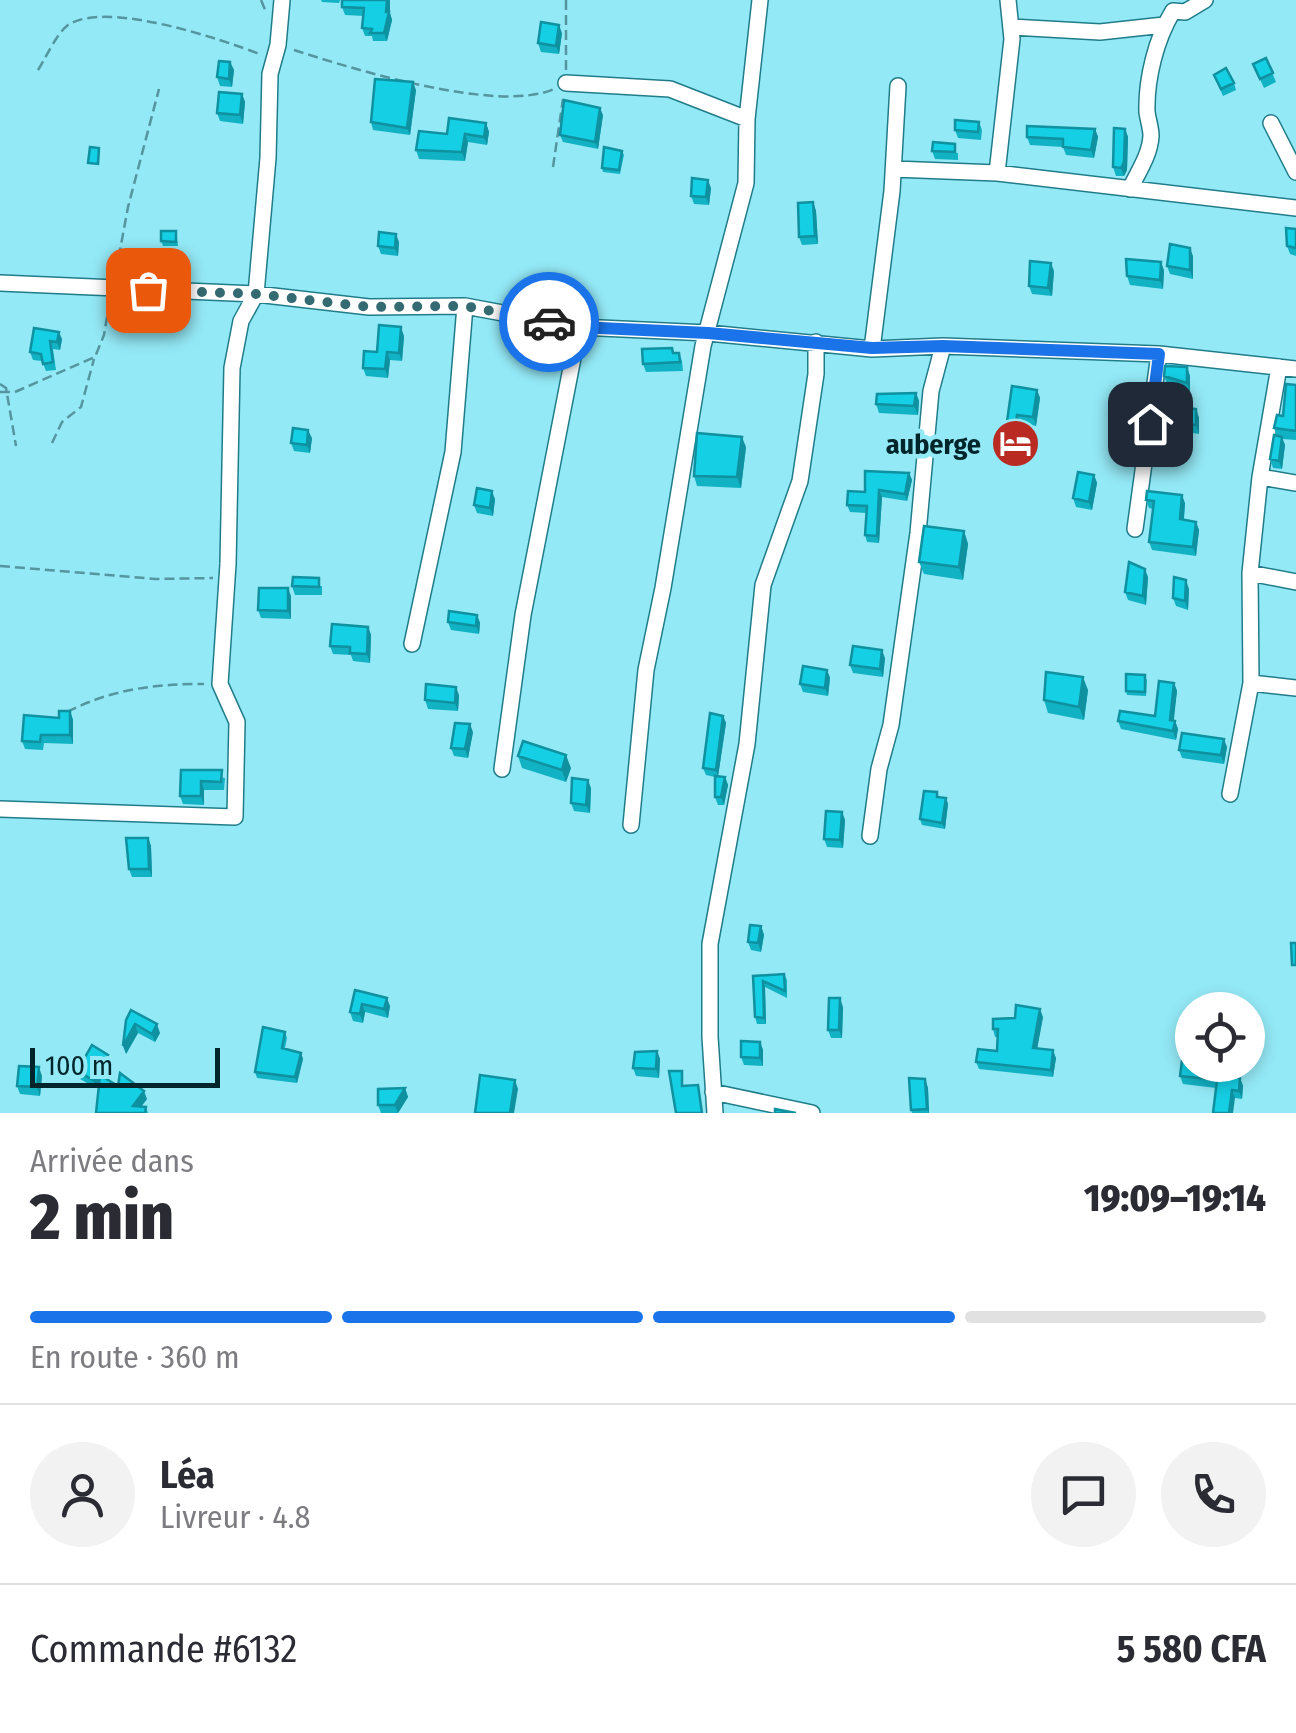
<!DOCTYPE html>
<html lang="fr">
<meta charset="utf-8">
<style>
:root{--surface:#fff;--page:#f2f2f3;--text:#2b2b33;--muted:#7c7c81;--line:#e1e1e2;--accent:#1a73e8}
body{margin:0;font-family:"Fira Sans Condensed",sans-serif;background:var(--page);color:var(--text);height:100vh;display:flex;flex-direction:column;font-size:38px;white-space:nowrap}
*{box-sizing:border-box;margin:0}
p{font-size:32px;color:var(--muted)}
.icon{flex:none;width:55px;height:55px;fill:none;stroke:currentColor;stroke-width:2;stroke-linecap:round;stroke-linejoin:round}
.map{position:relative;height:1113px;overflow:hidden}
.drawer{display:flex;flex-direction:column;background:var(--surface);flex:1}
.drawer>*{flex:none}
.fabs{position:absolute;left:1175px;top:992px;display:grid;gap:20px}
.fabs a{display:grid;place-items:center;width:90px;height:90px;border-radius:50%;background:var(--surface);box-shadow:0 5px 15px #0003;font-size:50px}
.scale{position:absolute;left:30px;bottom:25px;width:190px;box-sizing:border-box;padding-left:10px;border:5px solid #00252a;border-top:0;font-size:28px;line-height:35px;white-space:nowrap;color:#00252a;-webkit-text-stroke:8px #94e9f6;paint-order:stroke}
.pin{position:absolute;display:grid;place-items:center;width:85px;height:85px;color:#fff;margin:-42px;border-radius:20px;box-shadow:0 5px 15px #0006}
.courier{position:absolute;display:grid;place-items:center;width:100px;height:100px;margin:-50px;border:8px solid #1a73e8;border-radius:50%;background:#fff;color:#222;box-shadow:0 2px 12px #0007}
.headline em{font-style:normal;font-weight:800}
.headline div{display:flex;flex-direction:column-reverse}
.headline{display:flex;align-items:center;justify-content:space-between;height:170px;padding:0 30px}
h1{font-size:65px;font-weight:800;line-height:75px}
.bar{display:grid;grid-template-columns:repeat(4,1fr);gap:15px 10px;align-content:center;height:120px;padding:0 30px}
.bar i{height:12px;border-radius:8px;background:var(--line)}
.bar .current{background:var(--accent)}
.bar p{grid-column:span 4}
.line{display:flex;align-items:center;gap:25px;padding:0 30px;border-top:2px solid var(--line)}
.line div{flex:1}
.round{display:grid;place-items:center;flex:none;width:105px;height:105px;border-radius:52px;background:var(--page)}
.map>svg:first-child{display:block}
</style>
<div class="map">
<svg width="1296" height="1113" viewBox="0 0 1296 1113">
<rect width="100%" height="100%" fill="#94e9f6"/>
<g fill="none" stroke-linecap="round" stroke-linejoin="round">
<defs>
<path id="minor" d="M1173,11l12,1 20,-12
M1013,27l87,5 64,-7
M566,83l104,6 77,30
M1271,123l25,49
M894,169l103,4 299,35
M997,173l15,-134 -4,-39
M1130,189c8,-17 20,-34 21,-53 0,-8 -3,-16 -4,-24 -1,-33 9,-73 26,-101
M0,283l256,11 113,13 96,-1 114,21 129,6 164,16 71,-3 216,8 137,15
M872,349l20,-158 6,-105
M1279,367l-19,110 -10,96 1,110 45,5
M1260,477l36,6
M1135,529l24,-175
M1250,573l46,9
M412,644l41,-192 12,-146
M502,769l21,-154 56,-288
M1230,794l21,-111
M0,809l235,8 2,-95 -17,-38 8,-120 4,-196 9,-47 15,-27 12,-136 2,-84 8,-29 4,-45
M631,825l15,-155 17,-82 40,-242 43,-163 1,-64 13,-119
M870,836l9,-67 12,-44 27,-192 13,-142 12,-45
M713,1092l99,21
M715,1113l-5,-76v-93l37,-200 16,-159 37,-104 16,-107v-32"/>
</defs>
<use href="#minor" stroke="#207c89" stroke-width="18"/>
<path stroke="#55959f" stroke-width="2.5" stroke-dasharray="10 5" stroke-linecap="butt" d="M261,0l5,12
M566,0v71
M294,50c59,19 204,64 260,39
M38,70c8,-12 18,-36 30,-45 38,-25 153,14 194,30
M553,167l10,-68
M116,272l12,-65 31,-118
M0,384l6,4 10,58
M0,392h15l80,-35 9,-22 6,-36
M52,443l10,-21 19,-15 13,-48
M0,566l155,13 58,-1
M67,712c45,-23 87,-28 137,-28"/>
<use href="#minor" stroke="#fff" stroke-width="15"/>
</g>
<path fill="#12b2c5" d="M321,0h19l-1,3 -17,-1z
M342,0h48v13l2,7 -5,21h-14l-1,-5h-7l-3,-8 2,-12 -19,-1 -3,-8z
M562,33l-3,21 -18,-2 -3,-9z
M1266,58l10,24 -12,6 -11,-24z
M230,62l4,8 -2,17 -12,-1 -3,-9z
M1214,75l20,8 2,7 -13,6z
M416,90l-6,45 -37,-5 -2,-8z
M242,94l3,8 -2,22 -23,-3 -3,-8z
M603,115l-5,34 -35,-7 -3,-7z
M979,122l3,8 -1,10 -23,-2 -3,-8z
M486,123l3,9 -2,13 -19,-3 -3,19 -46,-2 -3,-9 31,-16z
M1095,129l3,8 -4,21 -28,-3 -3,-8 -33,-2 -3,-8z
M1125,129l3,8 -1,33 -3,6h-8l-3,-9z
M622,151l2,4 -4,19 -17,-2 -1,-4z
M932,151l26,2v7l-23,-1z
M711,188l-2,17 -15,-1 -3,-8z
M813,202l3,9 2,33 -16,1 -3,-8z
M1296,229v27l-6,-2 -3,-8z
M176,231l2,15h-15l-2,-5z
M399,242l-1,14 -17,-2 -3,-8z
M1193,256v23l-23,-5 -3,-8z
M1164,270l-1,19 -33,-4 -3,-9z
M1054,271l-2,25 -20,-2 -3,-8z
M34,328l28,11 -2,11 -7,-1 3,21 -10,1 -4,-10 -9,-1 -3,-8z
M404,336l-2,25 -12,-1 -2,18 -22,-2 -3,-8 14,-16z
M672,348l2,5h5l3,8 1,10 -37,1 -3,-8z
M1187,367l3,9v15l-23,-7 -3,-8z
M1296,385v55l-14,-1 3,6 -3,24 -9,-1 -3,-9 7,-23 -3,-8 9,-12z
M1012,386l25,4 3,8 -4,28 -16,-3 -5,44 -10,-2 -3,-8z
M916,393l3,8 -1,14 -39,-2 -3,-9z
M1196,409l3,9v16l-37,-6 -3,-8z
M312,438l-2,15 -16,-2 -3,-8z
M746,447l-5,41 -44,-2 -3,-10z
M909,473l3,7 -5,21 -25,-4 -3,46 -12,-1 -2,-7 1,-22 -16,-1 -3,-7 18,-13z
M1094,475l3,8 -5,27 -16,-3 -3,-9z
M495,499l-2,17 -16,-3 -3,-8z
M1146,500l39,3 -1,17 12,2 3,8 -3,26 -44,-6 -3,-8 4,-33 -4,-1z
M964,531l4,13 -5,36 -39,-6 -5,-12z
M1148,577l-2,28 -18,-5 -3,-8z
M292,586h30v9h-27z
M1189,589l-1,21 -12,-4 -3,-8z
M291,596v23l-30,-1 -3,-8z
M477,615l3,8 -1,11 -28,-4 -3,-8z
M368,627l3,8 -1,28 -17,-2 -2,-6 -18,-1 -3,-8z
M885,658l-2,19 -30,-4 -3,-8z
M827,670l3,8 -2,18 -25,-4 -3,-8z
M1147,679l-1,17 -19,-1 -1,-4z
M1174,683l3,8 -4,29 2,1 3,8 -2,11 -55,-11 -3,-8 37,-5z
M1088,690l-4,30 -36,-7 -4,-13z
M459,695l-1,16 -30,-2 -3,-9z
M70,711l3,9v24l-29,-1 -1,7 -18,-1 -3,-8z
M723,716l3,7 -8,53 7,1 3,8 -4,20h-6l-3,-8v-20l-9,-2 -3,-7z
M473,732l-5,26 -14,-2 -3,-8z
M1227,747l-3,17 -42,-6 -3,-8z
M518,756l53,12 -5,14 -44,-14z
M181,770l44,8 -1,12h-20v15l-21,-1 -3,-8z
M591,788l-1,25 -16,-2 -3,-8z
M937,792l2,5 7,1 2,6 -3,25 -23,-4 -2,-6z
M842,812l3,8 -2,28 -16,-1 -3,-8z
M148,838l3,8 1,31h-20l-3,-8z
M761,926l3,9 -3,17 -10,-2 -3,-8z
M784,974l3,6v18l-22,-11 1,37h-9l-2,-7 -2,-41z
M355,990l35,16 -2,12 -23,-6 -2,11 -10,-2 -3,-9z
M843,1007l-1,31h-11l-3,-8z
M1043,1017l-6,31 19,10 -3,19 -74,-8 -3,-7 21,-11v-14h-2l-2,-8z
M126,1020l34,13 -5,9 -17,-9 -12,21z
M285,1032l2,6 -2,10 16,5 2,6 -6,24 -40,-5 -2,-6z
M760,1042l3,8v16l-19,-1 -3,-8z
M657,1051l3,8 -1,19 -23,-2 -3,-8z
M108,1055l3,8 -8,14 44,22 -6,8h5l2,6h-52l3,-31 -3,6 -16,-9 -3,-8z
M42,1076l-2,20 -20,-2 -3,-8z
M1180,1076l60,2 3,8 -1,13 -7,-1 -19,-10 -33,-4z
M925,1079l3,9 1,25h-17l-1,-3z
M405,1088l3,9 -10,16h-17l-3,-8z"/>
<path fill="#0f91a0" d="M387,0h3v13l2,7 -5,21 -3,-8z
M559,25l3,8 -3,21 -3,-8z
M230,62l4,8 -2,17 -3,-8z
M413,82l3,8 -6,45 -3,-7z
M242,94l3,8 -2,22 -3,-9z
M600,108l3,7 -5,34 -3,-7z
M486,123l3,9 -2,13 -3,-8z
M1095,129l3,8 -4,21 -3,-8z
M1125,129l3,8 -1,33 -3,6 -3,-8z
M465,134l3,8 -3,19 -3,-9z
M708,180l3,8 -2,17 -3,-8z
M813,202l3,9 2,33 -3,-8z
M396,234l3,8 -1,14 -3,-8z
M1190,248l3,8v23l-3,-9z
M1161,262l3,8 -1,19 -3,-9z
M1051,263l3,8 -2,25 -4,-8z
M401,327l3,9 -2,25 -3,-8z
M59,332l3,7 -2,11 -3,-8z
M387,352l3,8 -2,18 -3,-9z
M1187,367l3,9v15l-3,-8z
M1037,390l3,8 -4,28 -3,-9z
M916,393l3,8 -1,14 -4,-9z
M1196,409l3,9v16l-3,-9z
M1017,415l3,8 -5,44 -3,-9z
M308,430l4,8 -2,15 -3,-8z
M742,437l4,10 -5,41 -4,-11z
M1282,437l3,8 -3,24 -3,-8z
M909,473l3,7 -5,21 -2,-7z
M1094,475l3,8 -5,27 -3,-8z
M879,490l3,7 -3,46 -2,-7z
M492,491l3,8 -2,17 -3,-8z
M1182,495l3,8 -2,25 -3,-9z
M1196,522l3,8 -3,26 -3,-9z
M964,531l4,13 -5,36 -4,-13z
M1145,569l3,8 -2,28 -3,-9z
M1186,580l3,9 -1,21 -3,-9z
M288,588l3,8v23l-3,-8z
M477,615l3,8 -1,11 -3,-8z
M368,627l3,8 -1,28 -3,-9z
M882,650l3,8 -2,19 -3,-8z
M827,670l3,8 -2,18 -3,-8z
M1083,677l5,13 -4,30 -5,-13z
M1174,683l3,8 -4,37 -3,-8z
M456,687l3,8 -1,16 -3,-8z
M70,711l3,9v24l-3,-9z
M723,716l3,7 -8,54 -2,-7z
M1175,721l3,8 -2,11 -3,-9z
M470,724l3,8 -5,26 -3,-9z
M1224,739l3,8 -3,17 -3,-9z
M566,755l5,13 -5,14 -4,-12z
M725,777l3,8 -4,20 -3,-8z
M588,780l3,8 -1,25 -4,-8z
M201,781l3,9v15l-3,-9z
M946,798l2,6 -3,25 -3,-6z
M842,812l3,8 -2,28 -3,-8z
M148,838l3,8 1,31 -3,-8z
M761,926l3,9 -3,17 -3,-9z
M763,981l2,6 1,37 -2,-6z
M387,998l3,8 -2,12 -4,-9z
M840,998l3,9 -1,31 -3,-8z
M362,1004l3,8 -2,11 -3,-9z
M1040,1009l3,8 -7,38 -3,-7z
M135,1024l3,9 -12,21 -3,-8z
M157,1024l3,9 -5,9 -3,-8z
M760,1042l3,8v16l-3,-8z
M1053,1050l3,8 -3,19 -2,-7z
M657,1051l3,8 -1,19 -3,-9z
M301,1053l2,6 -6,24 -2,-6z
M108,1055l3,8 -15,25 -3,-8z
M1237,1065h4l-2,20 -3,-8z
M39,1067l3,9 -2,20 -3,-9z
M1240,1078l3,8 -1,13 -3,-8z
M925,1079l3,9 1,25 -2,-4z
M515,1080l3,9 -4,24h-4z
M405,1088l3,9 -10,16 -3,-8z
M1232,1090l3,8 -2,15h-4z
M144,1091l3,8 -11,14 -3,-7z"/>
<path fill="#15cfe5" stroke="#0f91a0" stroke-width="2.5" d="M342,0h45l-1,12h3l-5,21h-14l2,-4 -10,-1 2,-20 -22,-1z
M541,22l18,3 -3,21 -18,-3z
M1266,58l7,15 -13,6 -7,-15z
M219,61l11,1 -1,17 -12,-2z
M1226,68l8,15 -13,6 -7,-14z
M375,79l38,3 -6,46 -36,-6z
M219,92l23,2 -2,21 -23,-2z
M564,100l36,8 -5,34 -35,-7z
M449,118l37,5 -2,14 -19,-3 -3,18 -46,-2 3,-19 28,3z
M955,120l24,2 -1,10 -23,-2z
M1027,126l68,3 -4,21 -28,-3v-8l-36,-2z
M1114,128l11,1 -1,33 -3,6 -8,-1z
M933,142l22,2v8l-23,-1z
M90,147l9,1 -1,16 -10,-1z
M604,147l18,4 -3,19 -17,-2z
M692,178l16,2 -2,17 -15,-1z
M813,202l2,34 -16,1 -1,-34z
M1286,228l10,1v19l-9,-2z
M161,231h15v11l-15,-1z
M379,232l17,2 -1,14 -17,-2z
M1170,244l20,4v22l-23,-4z
M1126,259l35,3 -1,18 -33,-4z
M1030,261l21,2 -3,25 -19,-2z
M379,325l22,2 -2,26 -12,-1 -2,17 -22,-1 1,-17 13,1z
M34,328l25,4 -2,10 -7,-1 3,21 -10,2 -2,-10 -11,-2z
M672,348l1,5h6l1,9 -37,2 -1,-15z
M1165,366l22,1v16l-23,-7z
M1286,384l10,1v46l-22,-3 3,-13 6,1z
M1012,386l25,4 -4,27 -16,-2 -5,43 -10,-1z
M916,393l-2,13 -38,-2 1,-10z
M1159,404l37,5v16l-37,-5z
M293,428l15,2 -1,15 -16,-2z
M697,433l45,4 -5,40 -43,-1z
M1274,435l8,2 -3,24 -9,-2z
M865,471l44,2 -4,21 -26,-4 -2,46 -12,-1 2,-29 -20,-1 1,-14 17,1z
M1078,472l16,3 -5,27 -16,-4z
M477,488l15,3 -2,17 -16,-3z
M1147,491l35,4 -2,24 16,3 -3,25 -44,-5 5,-41 -8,-1z
M924,526l40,5 -5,36 -40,-5z
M1129,562l16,7 -2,27 -18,-4z
M293,577l26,1v9l-27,-1z
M1174,577l12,3 -1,21 -12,-3z
M259,588h29v23l-30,-1z
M449,611l28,4 -1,11 -28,-4z
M332,624l36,3 -1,27 -17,-1v-6l-20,-1z
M853,646l29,4 -2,19 -30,-4z
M803,666l24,4 -2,18 -25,-4z
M1046,672l37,5 -4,30 -35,-7z
M1126,674l19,1v17l-19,-1z
M1159,681l15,2 -4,37 5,1 -2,10 -55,-10 2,-10 35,5z
M426,684l30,3 -1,16 -30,-3z
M59,711h11v24h-29l-1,7 -18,-1 2,-26 35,3z
M710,713l13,3 -7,54 -13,-2z
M455,723l15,1 -5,25 -14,-1z
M1182,733l42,6 -3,16 -42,-5z
M523,741l43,14 -4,15 -44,-14z
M181,770h41l-1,12 -20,-1v15h-21z
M715,776l10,1 -4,20h-6z
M572,778l16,2 -2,25 -15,-2z
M924,791l13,1v5l9,1 -4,25 -22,-4z
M826,811l16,1 -2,28 -16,-1z
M126,838h22l1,31h-20z
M750,925l11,1 -3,17 -10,-1z
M1291,943h5v22h-4z
M784,974l1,17 -22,-10 1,37 -9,-1 -2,-41z
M355,990l32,8 -3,11 -22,-5 -2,10 -10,-2z
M829,998h11l-1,32h-11z
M1016,1005l24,4 -7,39 20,2 -2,20 -75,-8 2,-13 19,2 1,-22h-5v-10l22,-1z
M131,1010l26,14 -5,10 -17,-10 -12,22 3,-26z
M263,1027l22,5 -3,16 19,5 -6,24 -40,-5z
M741,1041l19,1v16l-19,-1z
M92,1045l16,10 -15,25 -16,-9z
M1184,1045l8,2v18h45l-1,12 4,1 -1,13 -7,-1 -3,23h-16l4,-33 -37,-4z
M657,1051l-1,18 -23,-1 2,-16z
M19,1066l20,1 -2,20 -20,-1z
M669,1071h13v15l16,-1 4,28h-26z
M120,1073l24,18 -11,15 13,1 -1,6h-49l4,-38 18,11z
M480,1075l35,5 -5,33h-35z
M909,1078l16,1 2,30 -16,1z
M405,1088l-10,17h-17v-16z
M775,1109l21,4h-21z"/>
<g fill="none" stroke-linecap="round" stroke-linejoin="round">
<path stroke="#346a71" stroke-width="10" stroke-dasharray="0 18" d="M148,290l108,4 113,13 96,-1 84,16"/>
<path stroke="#1a73e8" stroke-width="12" d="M549,322l29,5 130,6 164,15 71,-2 216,8 -9,70"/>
</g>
<defs>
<symbol id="hotel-disc" viewBox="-11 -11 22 22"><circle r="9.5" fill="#b92a22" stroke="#94e9f6"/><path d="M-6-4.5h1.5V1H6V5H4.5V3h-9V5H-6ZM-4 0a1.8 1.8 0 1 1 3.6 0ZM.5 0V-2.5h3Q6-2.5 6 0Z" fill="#fff"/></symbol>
</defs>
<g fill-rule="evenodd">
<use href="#hotel-disc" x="988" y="416" width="55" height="55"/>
</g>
<g text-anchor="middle" stroke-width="9" stroke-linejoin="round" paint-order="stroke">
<g font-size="28" font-weight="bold" fill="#00252a" stroke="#94e9f6" text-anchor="end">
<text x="981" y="454">auberge</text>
</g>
</g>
</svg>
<div class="fabs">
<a><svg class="icon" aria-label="locate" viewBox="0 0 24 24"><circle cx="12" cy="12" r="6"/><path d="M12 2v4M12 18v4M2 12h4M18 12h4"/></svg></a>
</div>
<div class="scale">100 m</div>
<div class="pin" style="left:148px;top:290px;background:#ea580c"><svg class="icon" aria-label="bag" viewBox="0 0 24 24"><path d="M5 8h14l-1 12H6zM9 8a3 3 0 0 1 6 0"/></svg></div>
<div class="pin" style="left:1150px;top:424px;background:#1f2937"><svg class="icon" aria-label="home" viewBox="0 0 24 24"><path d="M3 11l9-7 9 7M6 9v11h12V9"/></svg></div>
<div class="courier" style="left:549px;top:322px"><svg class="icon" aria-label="car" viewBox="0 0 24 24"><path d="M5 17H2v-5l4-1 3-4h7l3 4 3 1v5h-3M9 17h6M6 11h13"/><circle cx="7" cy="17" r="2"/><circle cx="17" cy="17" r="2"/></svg></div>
</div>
<section class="drawer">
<div class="headline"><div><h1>2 min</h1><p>Arrivée dans</p></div><em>19:09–19:14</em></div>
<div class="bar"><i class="current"></i><i class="current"></i><i class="current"></i><i></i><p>En route · 360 m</p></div>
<div class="line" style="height:180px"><a class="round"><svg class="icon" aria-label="person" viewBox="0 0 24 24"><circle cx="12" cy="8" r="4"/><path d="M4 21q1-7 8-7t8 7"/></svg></a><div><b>Léa</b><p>Livreur · 4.8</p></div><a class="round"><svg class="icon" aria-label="chat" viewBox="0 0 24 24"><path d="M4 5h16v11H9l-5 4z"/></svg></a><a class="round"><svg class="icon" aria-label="phone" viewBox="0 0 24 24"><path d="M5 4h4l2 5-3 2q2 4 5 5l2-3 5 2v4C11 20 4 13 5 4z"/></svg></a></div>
<div class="line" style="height:130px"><div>Commande #6132</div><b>5 580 CFA</b></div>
</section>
